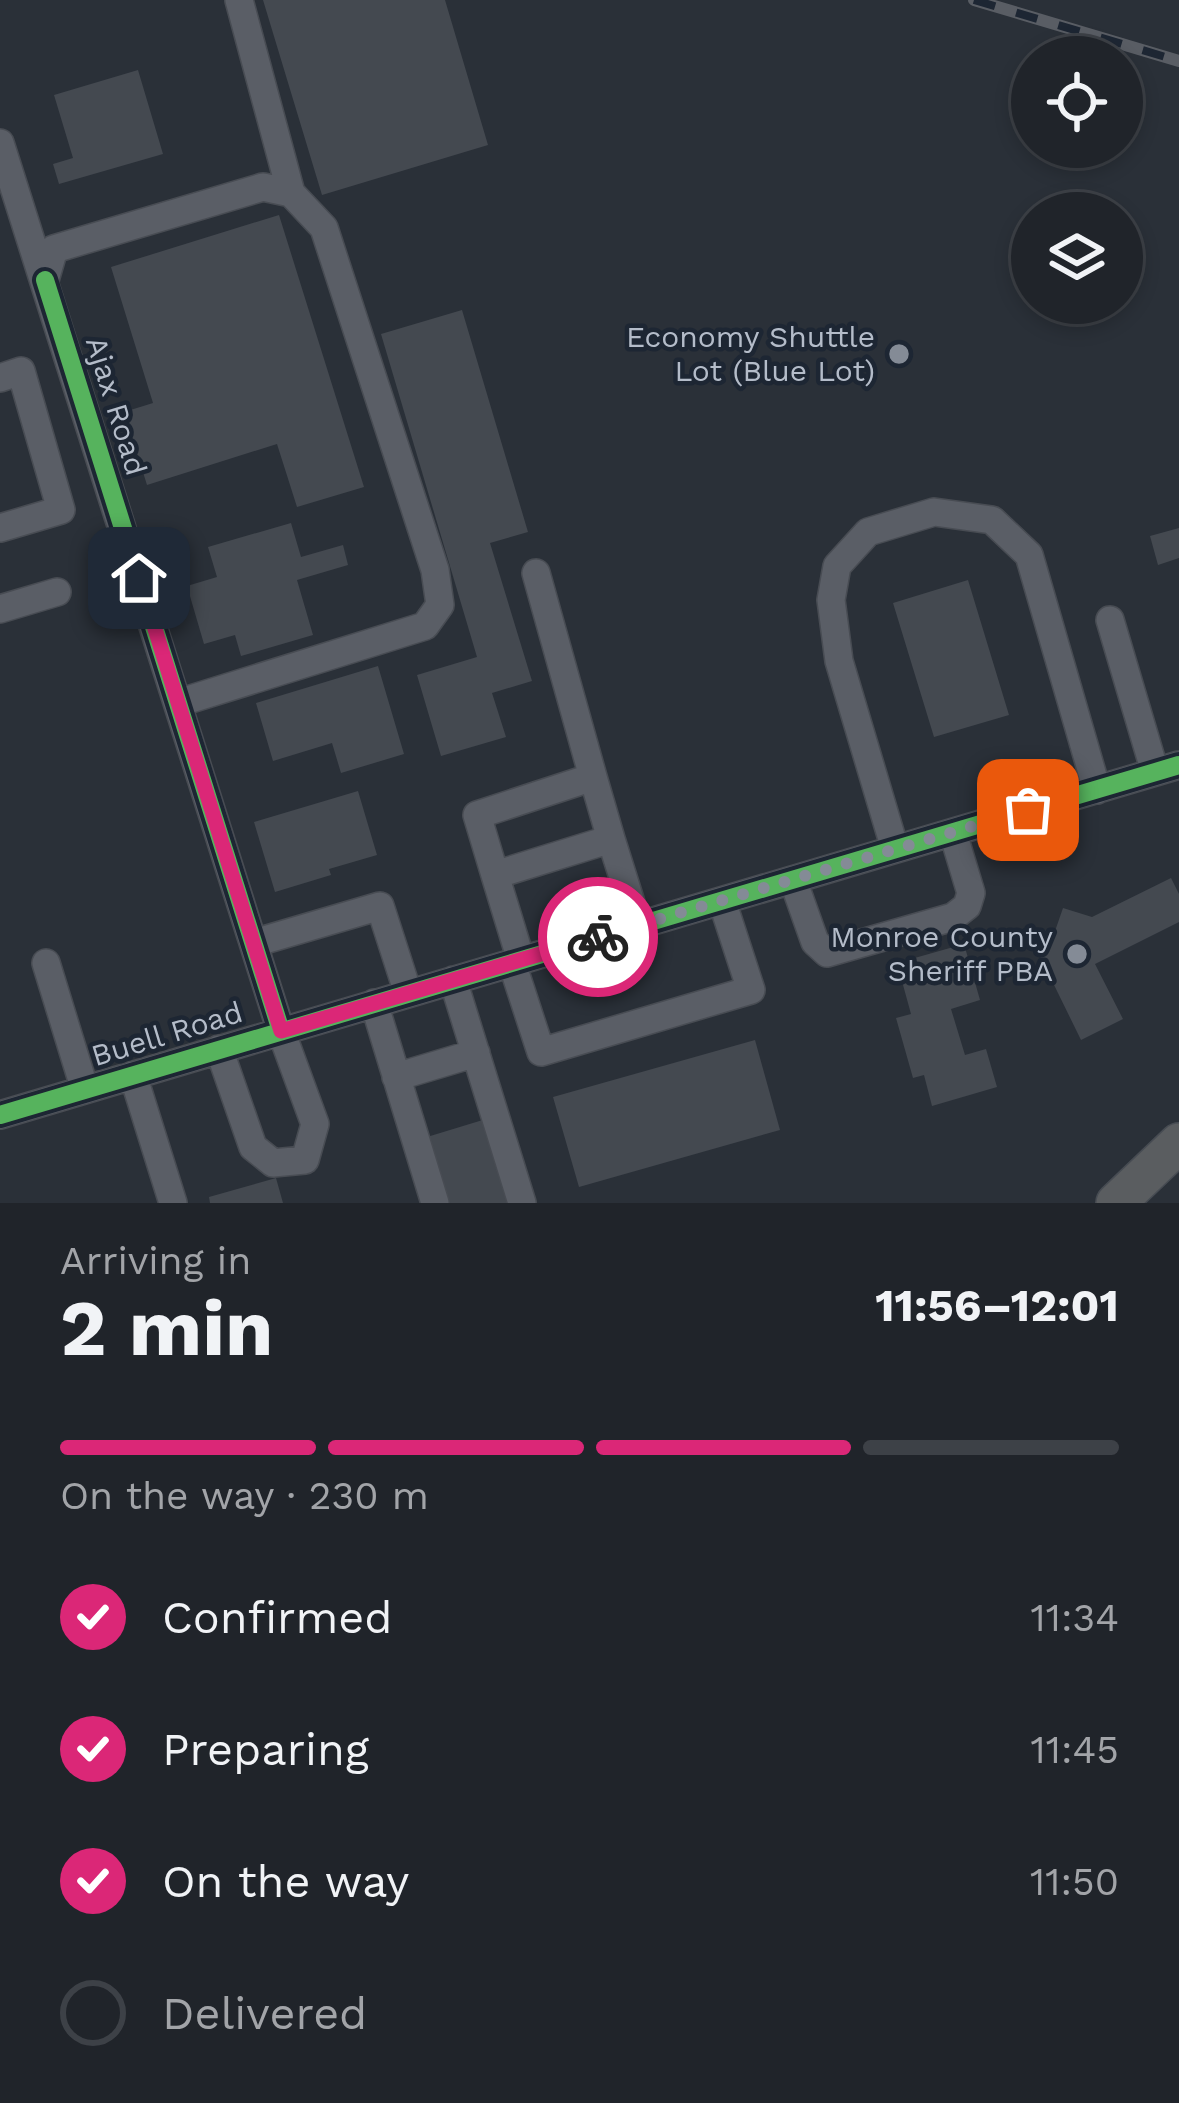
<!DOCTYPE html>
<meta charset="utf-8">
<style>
:root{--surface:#20242a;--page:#282c32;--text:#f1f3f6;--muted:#a2a4a8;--line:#3d4147;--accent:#db2777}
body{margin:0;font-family:"Work Sans",sans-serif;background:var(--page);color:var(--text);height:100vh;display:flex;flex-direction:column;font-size:45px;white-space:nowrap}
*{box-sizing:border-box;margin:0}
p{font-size:39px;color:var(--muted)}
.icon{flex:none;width:66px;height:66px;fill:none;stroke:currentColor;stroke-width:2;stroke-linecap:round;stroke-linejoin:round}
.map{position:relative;height:1203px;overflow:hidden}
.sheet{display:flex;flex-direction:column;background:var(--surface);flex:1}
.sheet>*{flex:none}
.tools{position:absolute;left:1011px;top:36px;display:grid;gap:24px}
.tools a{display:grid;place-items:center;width:132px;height:132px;border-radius:50%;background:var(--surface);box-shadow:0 6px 18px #0003,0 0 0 3px var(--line);font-size:60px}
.pin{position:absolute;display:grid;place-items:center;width:102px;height:102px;color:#fff;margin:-51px;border-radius:24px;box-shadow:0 6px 18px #0006}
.courier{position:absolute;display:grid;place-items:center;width:120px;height:120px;margin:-60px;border:9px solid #db2777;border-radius:50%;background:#fff;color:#222;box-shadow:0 3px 15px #0007}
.overview em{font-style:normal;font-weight:700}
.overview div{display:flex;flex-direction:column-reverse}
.overview{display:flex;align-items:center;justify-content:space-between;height:204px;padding:0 60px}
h1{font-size:78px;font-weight:700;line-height:90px}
.bar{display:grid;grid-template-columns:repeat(4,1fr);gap:18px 12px;align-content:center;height:144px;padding:0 60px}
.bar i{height:15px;border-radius:9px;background:var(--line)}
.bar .selected{background:var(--accent)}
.bar p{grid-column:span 4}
ol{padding:0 60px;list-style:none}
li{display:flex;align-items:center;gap:36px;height:132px}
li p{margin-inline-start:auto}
li .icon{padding:12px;border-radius:50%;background:var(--accent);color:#fff;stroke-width:4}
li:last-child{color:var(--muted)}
li i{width:66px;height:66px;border:6px solid var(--line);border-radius:50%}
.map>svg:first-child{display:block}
</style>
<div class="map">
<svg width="1179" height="1203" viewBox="0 0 1179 1203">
<rect width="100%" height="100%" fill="#2a3038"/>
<path fill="#444950" d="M263,0h182l43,145 -166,50z
M138,70l25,84 -104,30 -6,-20 20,-6 -19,-63z
M279,215l85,272 -67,20 -20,-63 -130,41 -23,-73 29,-9 -42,-136z
M462,310l66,222 -38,11 42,138 -40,12 14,44 -65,19 -24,-81 60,-18 -96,-323z
M291,523l10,34 42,-12 5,20 -51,15 16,55 -72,21 -6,-21 -31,9 -17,-58 30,-9 -9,-30z
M1179,528v30l-21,7 -8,-29z
M968,580l41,135 -75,22 -41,-134z
M378,666l26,88 -63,19 -9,-30 -59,18 -17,-58z
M358,791l19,64 -48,14 2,6 -56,17 -21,-70z
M1171,878l8,16v28l-84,42 28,55 -42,21 -47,-96 20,-10 9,-26 29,9z
M964,944l16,56 -29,9 14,46 21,-6 11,38 -65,19 -8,-31 -11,3 -17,-60 15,-4 -14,-51z
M755,1040l25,90 -201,57 -26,-90z
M486,1119l25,84h-65l-19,-66z
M276,1178l7,25h-73l-1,-6z"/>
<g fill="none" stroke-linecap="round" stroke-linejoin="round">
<defs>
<path id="minor" d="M239,0l52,193
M0,143l281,888 34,93 -10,36 -32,3 -20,-16 -34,-98
M45,280l9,-31 209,-62 28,6 33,35 111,342 5,35 -15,21 -247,77
M0,378l21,-7 40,139 -61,18
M536,573l57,204
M0,609l57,-17
M1110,620l45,152
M895,849l-56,-188 -8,-61 6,-34 31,-34 66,-20 58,8 37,35 68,235
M495,875l-18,-60 116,-38 18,62
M793,880l22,62 12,11 126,-36 14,-11 4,-13 -18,-60
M254,943l126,-37 28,87
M521,960l-26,-85 116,-36 27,86
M46,963l39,127
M512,963l29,89 210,-62 -29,-89
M453,980l69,223
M374,1003l61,200
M133,1075l40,128
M396,1077l80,-24
M0,1115l1179,-350"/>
<path id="highway" d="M1116,1203l63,-60"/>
</defs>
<use href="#minor" stroke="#484c53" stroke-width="30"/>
<use href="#highway" stroke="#474c53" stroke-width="42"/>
<use href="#minor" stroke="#5a5e66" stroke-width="27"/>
<use href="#highway" stroke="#5a5d60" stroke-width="39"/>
<defs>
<path id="rail" d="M974,0l205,61"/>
</defs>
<use href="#rail" stroke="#595d64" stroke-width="12"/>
<use href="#rail" stroke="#1d2633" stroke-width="8" stroke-dasharray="22" stroke-linecap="butt"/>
<defs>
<path id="cycleway" d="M45,280l236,751
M0,1115l1179,-350"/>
</defs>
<use href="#cycleway" stroke="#1d2633" stroke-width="26"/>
<use href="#cycleway" stroke="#56b35d" stroke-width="18"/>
</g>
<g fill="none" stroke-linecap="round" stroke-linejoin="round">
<path stroke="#848b96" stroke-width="12" stroke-dasharray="0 21.6" d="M598,937l430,-127"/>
<path stroke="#db2777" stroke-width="15" d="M139,578l142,453 317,-94"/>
</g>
<g fill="#848b96" stroke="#1d2633" stroke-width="4.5">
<circle cx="899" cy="354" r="12"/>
<circle cx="1077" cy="954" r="12"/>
</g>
<g text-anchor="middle" stroke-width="9" stroke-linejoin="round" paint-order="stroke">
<g font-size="30" fill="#b4bcc9" stroke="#1d2633" text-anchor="end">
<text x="875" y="347">Economy Shuttle<tspan x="875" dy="34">Lot (Blue Lot)</tspan></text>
<text x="1053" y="947">Monroe County<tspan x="1053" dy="34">Sheriff PBA</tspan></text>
</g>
<g font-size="30" fill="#b4bcc9" stroke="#1d2633">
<text transform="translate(116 406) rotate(73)" y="10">Ajax Road</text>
<text transform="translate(167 1034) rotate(-17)" y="10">Buell Road</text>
</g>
</g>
</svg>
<div class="tools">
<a><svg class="icon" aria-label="locate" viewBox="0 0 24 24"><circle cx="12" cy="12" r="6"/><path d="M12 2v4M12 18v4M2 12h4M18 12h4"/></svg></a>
<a><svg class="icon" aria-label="layers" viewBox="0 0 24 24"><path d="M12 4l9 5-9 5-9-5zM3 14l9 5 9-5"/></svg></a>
</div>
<div class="pin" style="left:1028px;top:810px;background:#ea580c"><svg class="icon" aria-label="bag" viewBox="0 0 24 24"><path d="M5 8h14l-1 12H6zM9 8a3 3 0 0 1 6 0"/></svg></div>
<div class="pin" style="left:139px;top:578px;background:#1f2937"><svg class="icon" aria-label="home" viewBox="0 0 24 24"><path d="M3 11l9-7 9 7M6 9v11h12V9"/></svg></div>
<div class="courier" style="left:598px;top:937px"><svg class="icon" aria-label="bike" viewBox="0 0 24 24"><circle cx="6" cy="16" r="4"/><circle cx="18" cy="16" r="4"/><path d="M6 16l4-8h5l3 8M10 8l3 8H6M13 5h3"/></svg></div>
</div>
<section class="sheet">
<div class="overview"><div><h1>2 min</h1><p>Arriving in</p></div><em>11:56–12:01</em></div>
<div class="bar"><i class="selected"></i><i class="selected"></i><i class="selected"></i><i></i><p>On the way · 230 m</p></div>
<ol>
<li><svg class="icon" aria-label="check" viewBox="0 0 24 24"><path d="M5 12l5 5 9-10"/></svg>Confirmed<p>11:34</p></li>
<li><svg class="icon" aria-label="check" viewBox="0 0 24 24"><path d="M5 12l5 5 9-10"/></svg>Preparing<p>11:45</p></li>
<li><svg class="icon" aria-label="check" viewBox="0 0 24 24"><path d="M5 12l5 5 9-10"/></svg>On the way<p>11:50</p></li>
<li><i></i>Delivered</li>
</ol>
</section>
